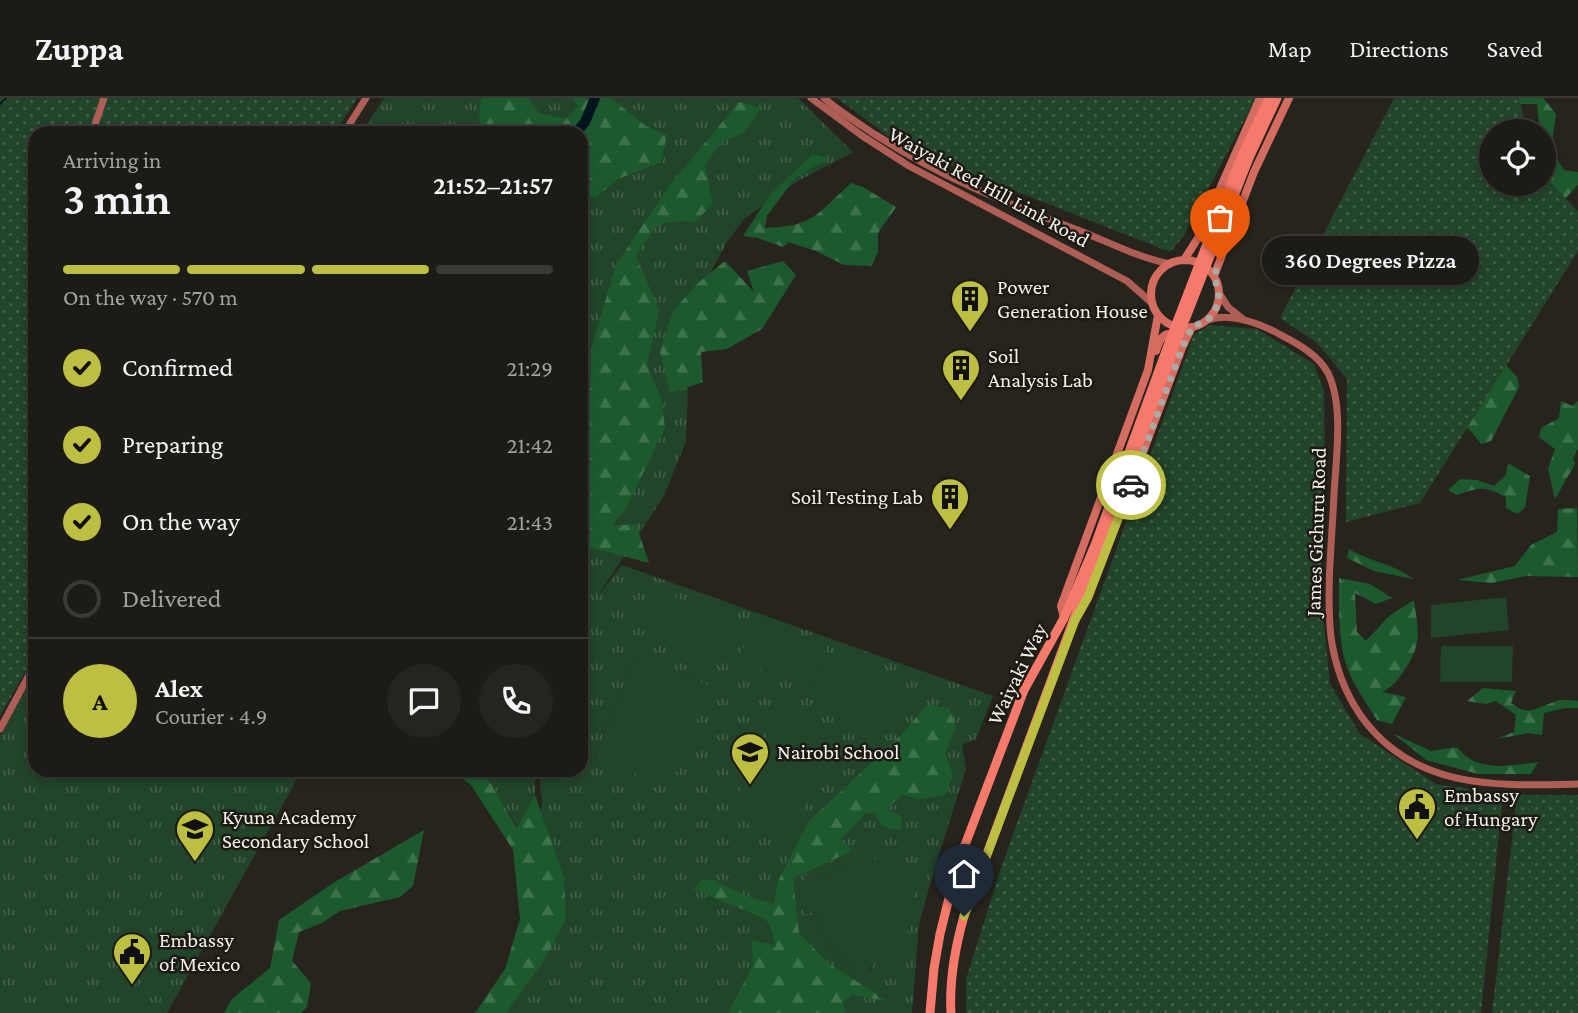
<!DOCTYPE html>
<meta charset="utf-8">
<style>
:root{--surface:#1d1b16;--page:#25241f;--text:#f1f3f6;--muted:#a0a1a1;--line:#3b3935;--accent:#bdbf43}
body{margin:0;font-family:"Crimson Pro",serif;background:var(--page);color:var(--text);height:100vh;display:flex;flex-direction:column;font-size:26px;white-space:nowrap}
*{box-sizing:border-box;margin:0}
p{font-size:23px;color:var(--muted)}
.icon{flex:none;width:38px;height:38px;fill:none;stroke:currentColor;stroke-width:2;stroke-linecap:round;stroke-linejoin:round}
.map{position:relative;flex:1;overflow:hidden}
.panel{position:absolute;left:28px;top:28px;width:560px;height:651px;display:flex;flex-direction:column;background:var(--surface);border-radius:21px;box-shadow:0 4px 10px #0003,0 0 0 2px var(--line)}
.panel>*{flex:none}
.controls{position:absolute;left:1479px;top:21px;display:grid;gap:14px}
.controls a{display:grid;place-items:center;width:77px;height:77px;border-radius:50%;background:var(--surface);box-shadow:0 4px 10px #0003,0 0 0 2px var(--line);font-size:35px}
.pin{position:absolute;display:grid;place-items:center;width:60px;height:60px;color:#fff;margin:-72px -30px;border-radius:50% 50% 50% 0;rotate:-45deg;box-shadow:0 0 7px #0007}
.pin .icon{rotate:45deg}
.courier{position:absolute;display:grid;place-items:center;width:70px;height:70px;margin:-35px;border:5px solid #bdbf43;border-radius:50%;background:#fff;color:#222;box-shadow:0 2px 9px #0007}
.bubble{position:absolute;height:49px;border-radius:24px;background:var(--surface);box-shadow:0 4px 10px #0003,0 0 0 2px var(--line);font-size:23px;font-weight:600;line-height:49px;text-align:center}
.summary em{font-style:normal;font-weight:600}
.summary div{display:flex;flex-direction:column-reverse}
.summary{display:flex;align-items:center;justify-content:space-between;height:119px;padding:0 35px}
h1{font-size:46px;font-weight:600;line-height:52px}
.bar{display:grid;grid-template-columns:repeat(4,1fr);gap:10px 7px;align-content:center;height:84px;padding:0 35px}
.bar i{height:9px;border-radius:5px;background:var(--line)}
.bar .selected{background:var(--accent)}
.bar p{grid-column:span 4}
.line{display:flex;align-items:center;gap:18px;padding:0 35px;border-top:2px solid var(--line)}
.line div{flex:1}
.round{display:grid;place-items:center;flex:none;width:74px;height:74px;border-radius:37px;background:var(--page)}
ol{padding:0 35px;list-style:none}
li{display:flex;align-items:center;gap:21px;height:77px}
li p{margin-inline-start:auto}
li .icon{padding:7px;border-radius:50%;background:var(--accent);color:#111;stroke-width:4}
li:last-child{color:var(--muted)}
li i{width:38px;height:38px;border:4px solid var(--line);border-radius:50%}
header{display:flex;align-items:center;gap:42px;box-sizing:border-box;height:98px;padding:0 35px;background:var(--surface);border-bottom:2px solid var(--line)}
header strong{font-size:33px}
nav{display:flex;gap:38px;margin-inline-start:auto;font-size:24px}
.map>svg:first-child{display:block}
</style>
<header>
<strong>Zuppa</strong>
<nav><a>Map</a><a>Directions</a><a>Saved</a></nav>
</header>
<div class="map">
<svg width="1578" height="915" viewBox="0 0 1578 915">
<defs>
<pattern id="grass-tufts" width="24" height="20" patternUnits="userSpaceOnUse" patternTransform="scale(1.75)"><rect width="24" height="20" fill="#21442a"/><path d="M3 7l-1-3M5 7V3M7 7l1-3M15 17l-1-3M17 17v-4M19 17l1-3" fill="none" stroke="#425f49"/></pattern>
<pattern id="forest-firs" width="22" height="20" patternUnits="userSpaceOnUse" patternTransform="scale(1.75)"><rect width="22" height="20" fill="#1c5a2e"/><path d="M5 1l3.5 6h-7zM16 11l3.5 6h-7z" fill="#3d724c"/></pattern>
<pattern id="garden-dots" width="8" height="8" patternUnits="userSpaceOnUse" patternTransform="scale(1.75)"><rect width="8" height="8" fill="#21442a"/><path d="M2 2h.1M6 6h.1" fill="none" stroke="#425f49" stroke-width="1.8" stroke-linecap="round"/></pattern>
</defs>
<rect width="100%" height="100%" fill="#27241d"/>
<path fill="url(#grass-tufts)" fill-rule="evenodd" d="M384,0h414l55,54 -55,29 -54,38 -17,23 -26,48 -12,68 -3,83 -22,55 -67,101 25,-32 371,131 -17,43 -14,6 4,24 -33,105 -14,50 -7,89h-419l33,-70 7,-89 9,-52 -3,-32h42v-149l5,-7 -5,5v-486h-220zM635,559l75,29 -115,71zM846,764l30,98 -6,10 -15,2 -33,-35 -6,-25 -11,2 4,-41 6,6 11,-2z
M35,575v97h267l-135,243h-167v-277z
M483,672h52v25l-17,33z"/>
<path fill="url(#forest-firs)" d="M481,0c17,0 31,0 47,0l11,15 27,6 12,-13 -6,-8h39l35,28 21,9 -6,27 -43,17 -23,19 -14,-7v-58h-99l-3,-12z
M1484,0h59l13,16 -5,36 13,20 14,2v13l-22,23 -12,-24v-13h8l-8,-11v-29h-4l-3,-27h-20z
M739,4l22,6 -17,25 -23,9 -16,23 8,39 -18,18c-40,-2 -38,2 -59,34l23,54 -12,56 14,31 4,31 -38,78 -15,20 24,-2 13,39 -68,-18v-103l8,-40 3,-56 24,-81 53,-79z
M813,56l16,4 -35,21 -27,37 -2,12c49,-2 51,-13 86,-45l12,4 33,20 -18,26v19l-7,14 -27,-1 -28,-14 -28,-9 -5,5 -25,-9 -15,-2 27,-41z
M725,163l29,31 -7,-21 36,-10 13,14 -34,54 -35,20 -26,3 2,30 -33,11 -10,-41 13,-41 25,-28z
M1504,265l13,14 2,10 -28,54 -10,3 -11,-14 -18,-6z
M1561,303l11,5 6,-5v48l-5,9 2,6 -20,35 -7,-30 7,-20 -16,-12 2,-9 18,-10z
M1508,365l22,13 -5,32 -8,6 -11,-6v-11c-23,-11 -25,-10 -49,-2l-9,-5 12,-11 17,1 17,6 12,-11z
M1577,410l1,69 -53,-1 -33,7 -35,-3 58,-14 16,-21 26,-13 1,-23z
M1349,451c21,13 46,15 64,30l-39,-8 -27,-13z
M1339,480l31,6 22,14 -16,6 -21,-11 2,39 9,9 23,-25 25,-16c4,30 9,43 -9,69 -7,11 -11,17 -23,23l24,5 -14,27 -15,-4c-11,-18 -26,-38 -32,-59 -7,-26 -6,-57 -6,-83z
M1483,590l33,3 -5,12c19,14 24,5 43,-1 7,-3 16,-2 24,-1v7h-13l-21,5 -2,22 -14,-2 -32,6 18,-7 2,-17 -20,-14 -10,3 -19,-3z
M927,607l22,3 7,19 -11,26 8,22 -8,20 -26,4 -17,-4 -15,14 15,8 -1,13 -19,-3 -7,-15 -10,2 -24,25 11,12 -59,27 6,55 29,30 59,38 -35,-6 -9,7 2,11h-117l25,-48 -1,-25 24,7 -7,-24 -8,-6 -68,-28 9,-9h13l28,15 31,9 4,-23 31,-60 92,-86z
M1394,636l37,17 26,-4c19,26 52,19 81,15l-7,12h-53l-52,-14z
M450,672h33l34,58 18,-33 29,83 2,40 -21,41 -39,54h-31l30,-44 15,-50 -7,-69 -42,-65z
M424,732l-11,56 -13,11 -60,14 -18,12 -23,9 -7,29 19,22 -4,24 -6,6h-77l8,-14 38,-31 9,-48 54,-37z"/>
<path fill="url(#garden-dots)" d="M0,0h357l-22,35h-300v522l-35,61z
M837,0h419l-73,139 -13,15 -251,-99 -30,-16z
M1394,0h125l8,33h-36v53h53v-8l34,35v40l-158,252 -74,19 1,-143 -30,-36 -37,-25z
M1210,227l47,4 57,35 10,27 1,73 -5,122 10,98 30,50 76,50 67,10 -22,219h-515v-34l36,-114 192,-531z
M1517,697h61v218h-86z"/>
<path fill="#21442a" d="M662,494l72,28 -16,43 -72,-28z
M1506,499l3,33 -78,8v-33z
M756,521l70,29 -17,41 -71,-29z
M1441,548h72l-1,36h-72z
M829,555l81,37 -20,45 -81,-37z
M635,558l75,30 -40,101 -75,-29z
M791,615c25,0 38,16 37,40 -4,14 -24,58 -32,69 -22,25 -64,3 -57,-29 3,-16 25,-52 33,-68l8,-8z
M869,757l45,30 -11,78 -26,-3 -12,14 -10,-2 -33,-35 -6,-25 -11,2v-13l-7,-6 10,-23 7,7 11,-2 20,-15z"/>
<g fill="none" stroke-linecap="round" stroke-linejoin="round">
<path stroke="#00151e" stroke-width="2" d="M0,6l6,-6"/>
<path stroke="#00151e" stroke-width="10" d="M576,35l9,-11 10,-24"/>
<path stroke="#ae5e54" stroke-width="7" d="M811,0l50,37 48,31 218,115 25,22
M824,0c16,14 34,25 52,37 65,42 127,67 199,94 32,12 61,28 95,35
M92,35l12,-35
M344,35l22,-35
M1219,195l9,14 16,13
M1208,222c21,-8 51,3 71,14 17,9 39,20 49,39 16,33 8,85 6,121 -2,48 -8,96 -3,143 4,29 14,56 30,79 53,74 135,70 217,68
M35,375l-5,24 5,23
M0,631l35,-65"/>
<path stroke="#d46d60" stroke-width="8" d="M1184,162l14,-22 62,-140
M1151 196a34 34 0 1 1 68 0a34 34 0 1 1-68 0Z
M1214,178l40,-104 35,-74
M1156,253c4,-12 7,-21 21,-15
M1080,513l34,-81 68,-182 10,-21
M1064,520l-3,-12 87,-236 10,-55"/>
<path stroke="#f67a6b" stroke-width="9" d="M1205,151l36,-91 28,-60
M1212,153l37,-93 28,-60
M930,915l4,-45 6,-34 17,-68 67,-176 40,-72 31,-73 75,-205
M951,915c-2,-33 4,-65 13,-97l212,-573"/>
<path stroke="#f67a6b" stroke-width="9" d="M1170,242l35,-91
M1176,245l36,-92"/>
</g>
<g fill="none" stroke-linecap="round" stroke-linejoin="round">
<path stroke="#aba9a3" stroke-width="7" stroke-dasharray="0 12.6" d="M1131,387l51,-137 10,-21 16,-7 8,-12 3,-15 -5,-17 6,-16"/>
<path stroke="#bdbf43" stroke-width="9" d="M964,818l111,-296 13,-23 43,-112"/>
</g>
<defs>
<symbol id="building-pin" viewBox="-11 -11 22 30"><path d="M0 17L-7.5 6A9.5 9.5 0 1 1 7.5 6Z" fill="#bdbf43" stroke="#1d1a13"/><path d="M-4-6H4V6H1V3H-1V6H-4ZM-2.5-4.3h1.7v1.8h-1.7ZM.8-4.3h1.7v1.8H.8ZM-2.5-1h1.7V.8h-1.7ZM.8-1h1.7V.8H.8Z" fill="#111"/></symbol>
<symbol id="school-pin" viewBox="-11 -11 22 30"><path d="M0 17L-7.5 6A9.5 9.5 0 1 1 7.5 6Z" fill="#bdbf43" stroke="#1d1a13"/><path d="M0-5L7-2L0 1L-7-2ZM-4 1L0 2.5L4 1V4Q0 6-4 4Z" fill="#111"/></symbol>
<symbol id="civic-pin" viewBox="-11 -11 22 30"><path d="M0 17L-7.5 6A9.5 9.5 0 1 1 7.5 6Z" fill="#bdbf43" stroke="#1d1a13"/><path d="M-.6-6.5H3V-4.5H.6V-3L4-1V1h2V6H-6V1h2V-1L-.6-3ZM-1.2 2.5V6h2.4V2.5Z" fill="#111"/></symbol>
</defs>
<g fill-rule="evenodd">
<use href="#building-pin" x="948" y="179" width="44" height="60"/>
<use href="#building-pin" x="939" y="248" width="44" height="60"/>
<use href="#building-pin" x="928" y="377" width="44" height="60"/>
<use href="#school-pin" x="728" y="632" width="44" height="60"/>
<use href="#civic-pin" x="1395" y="687" width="44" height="60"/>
<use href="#school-pin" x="173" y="709" width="44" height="60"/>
<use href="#civic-pin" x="110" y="832" width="44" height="60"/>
</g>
<g text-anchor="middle" stroke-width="5" stroke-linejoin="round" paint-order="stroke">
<g font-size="21" fill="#f2f0eb" stroke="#1d1a13">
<text transform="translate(989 89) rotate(29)" y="7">Waiyaki Red Hill Link Road</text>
<text transform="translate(1316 434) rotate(-88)" y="7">James Gichuru Road</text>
<text transform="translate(1017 576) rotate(-64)" y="7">Waiyaki Way</text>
</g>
<g font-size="21" fill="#f2f0eb" stroke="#1d1a13" text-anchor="start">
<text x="997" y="196">Power<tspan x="997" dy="24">Generation House</tspan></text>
<text x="988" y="265">Soil<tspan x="988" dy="24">Analysis Lab</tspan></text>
<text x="923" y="406" text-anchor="end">Soil Testing Lab</text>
<text x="777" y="661">Nairobi School</text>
<text x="1444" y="704">Embassy<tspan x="1444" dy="24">of Hungary</tspan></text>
<text x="222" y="726">Kyuna Academy<tspan x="222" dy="24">Secondary School</tspan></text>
<text x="159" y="849">Embassy<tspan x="159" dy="24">of Mexico</tspan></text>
</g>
</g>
</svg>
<div class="controls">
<a><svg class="icon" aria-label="locate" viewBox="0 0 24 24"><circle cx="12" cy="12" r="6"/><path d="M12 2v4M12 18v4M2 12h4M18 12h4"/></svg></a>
</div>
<div class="pin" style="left:1220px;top:162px;background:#ea580c"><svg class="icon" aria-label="bag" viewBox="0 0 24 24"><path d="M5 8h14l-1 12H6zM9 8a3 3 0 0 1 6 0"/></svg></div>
<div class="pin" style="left:964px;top:818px;background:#1f2937"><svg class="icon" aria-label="home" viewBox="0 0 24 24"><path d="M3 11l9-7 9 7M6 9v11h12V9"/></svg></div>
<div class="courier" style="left:1131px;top:387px"><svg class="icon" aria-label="car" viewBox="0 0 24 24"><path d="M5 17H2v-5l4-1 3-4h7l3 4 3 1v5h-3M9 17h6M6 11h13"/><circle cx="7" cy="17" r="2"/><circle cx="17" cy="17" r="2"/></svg></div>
<div class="bubble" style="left:1262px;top:138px;width:217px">360 Degrees Pizza</div>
<section class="panel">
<div class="summary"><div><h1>3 min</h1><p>Arriving in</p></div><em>21:52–21:57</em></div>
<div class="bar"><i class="selected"></i><i class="selected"></i><i class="selected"></i><i></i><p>On the way · 570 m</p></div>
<ol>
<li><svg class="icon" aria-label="check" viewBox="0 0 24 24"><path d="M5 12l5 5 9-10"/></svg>Confirmed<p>21:29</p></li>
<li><svg class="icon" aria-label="check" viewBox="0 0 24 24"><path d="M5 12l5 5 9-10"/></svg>Preparing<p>21:42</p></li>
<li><svg class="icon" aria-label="check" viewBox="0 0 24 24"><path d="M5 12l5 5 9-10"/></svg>On the way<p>21:43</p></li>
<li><i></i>Delivered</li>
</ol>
<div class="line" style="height:126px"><b class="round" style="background:var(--accent);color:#111">A</b><div><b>Alex</b><p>Courier · 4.9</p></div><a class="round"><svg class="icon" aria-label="chat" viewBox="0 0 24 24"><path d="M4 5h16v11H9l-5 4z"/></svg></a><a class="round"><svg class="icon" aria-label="phone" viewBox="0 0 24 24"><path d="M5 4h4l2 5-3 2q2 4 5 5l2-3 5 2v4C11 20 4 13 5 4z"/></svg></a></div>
</section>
</div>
